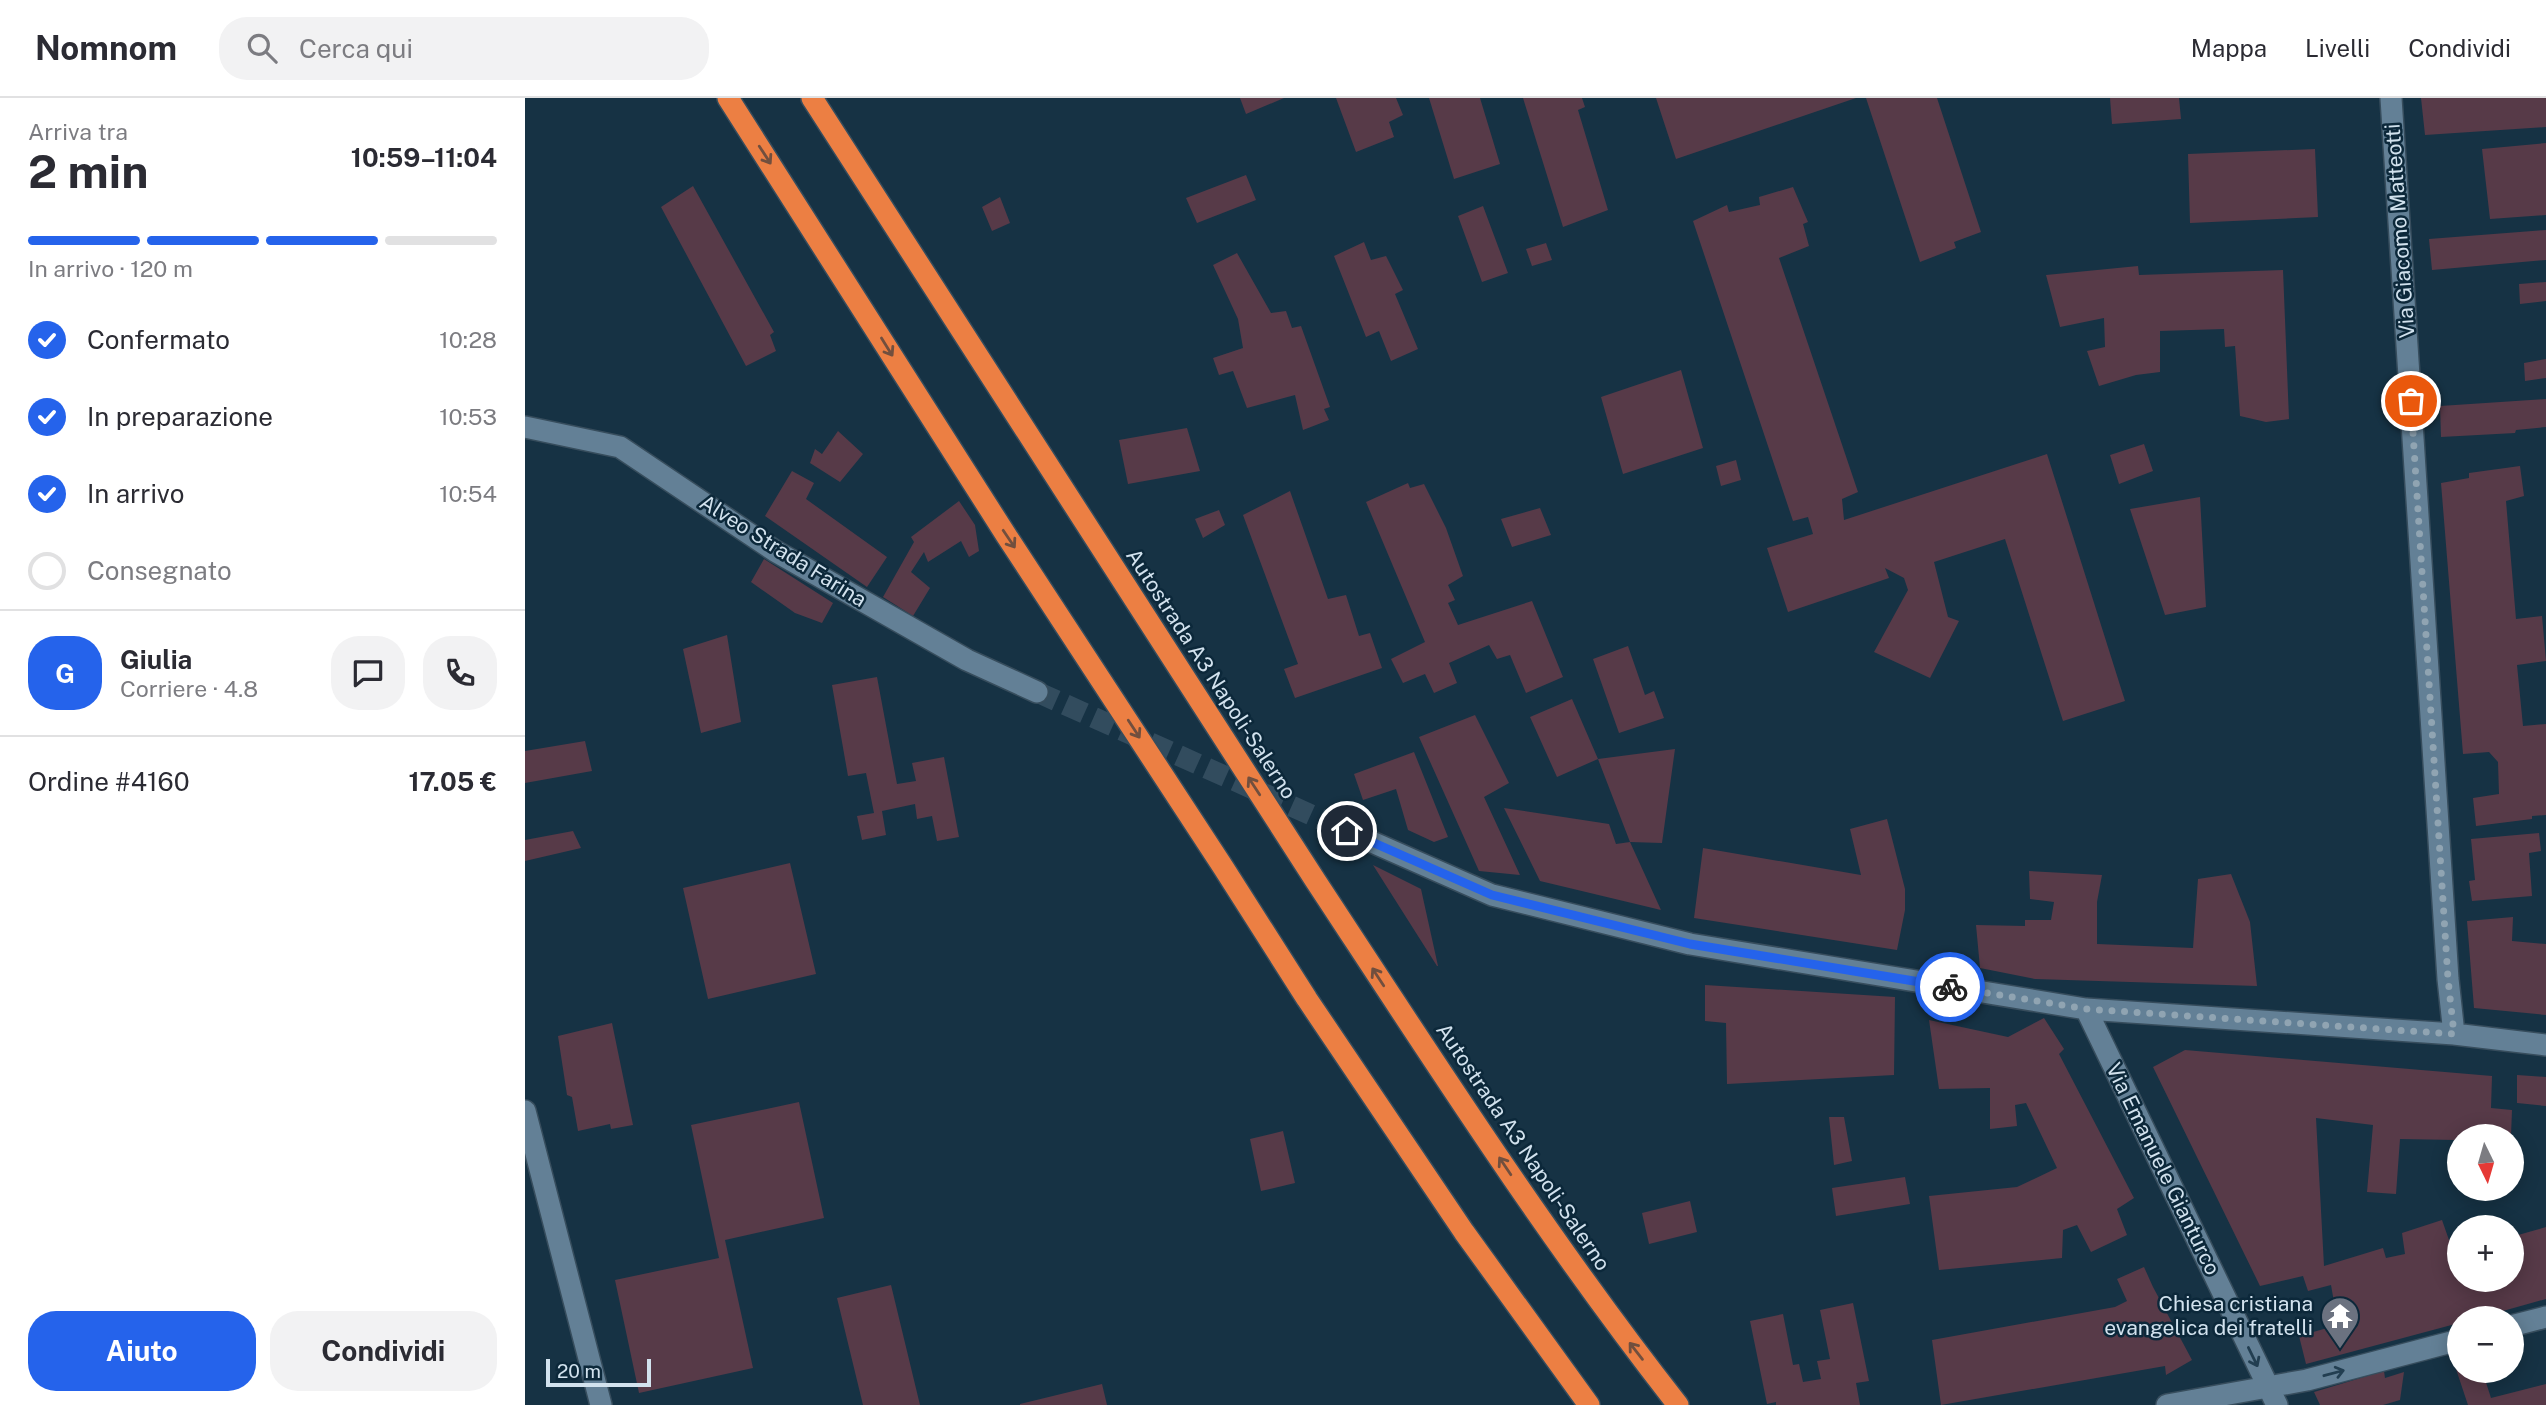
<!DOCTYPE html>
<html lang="it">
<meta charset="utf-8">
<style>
:root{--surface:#fff;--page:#f2f2f3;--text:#2b2b33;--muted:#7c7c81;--line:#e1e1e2;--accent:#2563eb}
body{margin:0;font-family:"Public Sans",sans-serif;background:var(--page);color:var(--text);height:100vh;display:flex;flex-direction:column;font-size:26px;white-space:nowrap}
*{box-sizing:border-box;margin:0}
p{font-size:23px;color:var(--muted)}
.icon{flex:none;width:38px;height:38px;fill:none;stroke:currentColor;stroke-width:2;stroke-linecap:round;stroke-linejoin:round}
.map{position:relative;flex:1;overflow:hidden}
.panel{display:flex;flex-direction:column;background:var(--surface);width:525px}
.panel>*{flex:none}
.needle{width:46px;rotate:175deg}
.fabs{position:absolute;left:1922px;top:1026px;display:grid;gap:14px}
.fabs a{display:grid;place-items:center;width:77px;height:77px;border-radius:50%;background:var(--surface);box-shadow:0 4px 18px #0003;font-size:35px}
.scale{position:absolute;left:21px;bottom:18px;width:105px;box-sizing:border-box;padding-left:7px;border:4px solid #d2e2ee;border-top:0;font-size:19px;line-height:24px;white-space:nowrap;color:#d2e2ee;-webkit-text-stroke:5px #0c283a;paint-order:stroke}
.pin{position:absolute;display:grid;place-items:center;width:60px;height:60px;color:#fff;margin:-30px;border:4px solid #fff;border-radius:50%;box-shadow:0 2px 7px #0007}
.courier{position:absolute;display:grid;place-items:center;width:70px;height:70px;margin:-35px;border:5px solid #2563eb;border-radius:50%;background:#fff;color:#222;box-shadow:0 2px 9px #0007}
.overview em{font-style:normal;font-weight:700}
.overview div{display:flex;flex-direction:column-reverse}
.overview{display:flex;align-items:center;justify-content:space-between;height:119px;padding:0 28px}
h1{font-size:46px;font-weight:700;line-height:52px}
.bar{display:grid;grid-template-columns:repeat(4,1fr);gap:10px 7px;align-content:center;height:84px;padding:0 28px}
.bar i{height:9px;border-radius:5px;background:var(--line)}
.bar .on{background:var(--accent)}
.bar p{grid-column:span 4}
.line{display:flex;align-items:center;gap:18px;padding:0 28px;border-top:2px solid var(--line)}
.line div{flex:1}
.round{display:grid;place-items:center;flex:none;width:74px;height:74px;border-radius:28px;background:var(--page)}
ol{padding:0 28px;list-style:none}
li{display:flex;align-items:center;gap:21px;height:77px}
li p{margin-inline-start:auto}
li .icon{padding:7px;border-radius:50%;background:var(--accent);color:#fff;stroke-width:4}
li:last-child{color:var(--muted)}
li i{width:38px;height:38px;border:4px solid var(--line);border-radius:50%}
.cta{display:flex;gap:14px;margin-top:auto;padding:14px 28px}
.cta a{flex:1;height:80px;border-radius:28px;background:var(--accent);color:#fff;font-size:28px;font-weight:700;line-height:80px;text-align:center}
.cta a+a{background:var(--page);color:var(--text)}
header{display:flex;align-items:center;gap:42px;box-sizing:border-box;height:98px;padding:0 35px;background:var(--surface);border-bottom:2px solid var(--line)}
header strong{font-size:33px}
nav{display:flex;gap:38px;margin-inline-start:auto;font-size:24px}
.search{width:490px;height:63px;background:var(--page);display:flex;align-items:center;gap:18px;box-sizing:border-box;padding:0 24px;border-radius:28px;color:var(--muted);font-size:26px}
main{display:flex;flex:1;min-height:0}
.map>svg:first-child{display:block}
</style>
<header>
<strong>Nomnom</strong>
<div class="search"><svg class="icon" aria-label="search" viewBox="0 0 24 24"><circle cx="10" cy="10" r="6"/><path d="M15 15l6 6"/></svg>Cerca qui</div>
<nav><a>Mappa</a><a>Livelli</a><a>Condividi</a></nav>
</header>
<main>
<section class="panel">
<div class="overview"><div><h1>2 min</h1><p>Arriva tra</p></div><em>10:59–11:04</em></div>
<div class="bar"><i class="on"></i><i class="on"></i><i class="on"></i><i></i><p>In arrivo · 120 m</p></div>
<ol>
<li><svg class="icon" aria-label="check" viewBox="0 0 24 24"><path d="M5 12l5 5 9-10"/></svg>Confermato<p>10:28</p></li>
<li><svg class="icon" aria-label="check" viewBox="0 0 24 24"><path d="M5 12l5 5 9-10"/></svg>In preparazione<p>10:53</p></li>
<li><svg class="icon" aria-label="check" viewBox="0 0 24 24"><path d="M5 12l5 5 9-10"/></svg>In arrivo<p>10:54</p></li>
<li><i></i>Consegnato</li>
</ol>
<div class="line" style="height:126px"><b class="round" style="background:var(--accent);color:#fff">G</b><div><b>Giulia</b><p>Corriere · 4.8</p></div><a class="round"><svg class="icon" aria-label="chat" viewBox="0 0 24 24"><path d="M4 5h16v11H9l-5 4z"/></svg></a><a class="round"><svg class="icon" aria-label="phone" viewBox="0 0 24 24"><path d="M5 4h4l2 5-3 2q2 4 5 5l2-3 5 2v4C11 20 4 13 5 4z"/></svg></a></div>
<div class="line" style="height:91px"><div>Ordine #4160</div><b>17.05 €</b></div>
<div class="cta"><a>Aiuto</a><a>Condividi</a></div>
</section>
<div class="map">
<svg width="2021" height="1307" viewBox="0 0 2021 1307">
<rect width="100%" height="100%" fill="#163244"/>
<path fill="#573a48" d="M715,0h44l-38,16z
M811,0h60l7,17 -14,7 5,15 -38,15z
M904,0h51l20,66 -46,15z
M998,0h59l3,9 -7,3 30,100 -45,17z
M1131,0h200l-180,61z
M1341,0h71l44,134 -27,10 2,6 -36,14z
M1585,0h69l2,21 -69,5z
M1896,0h125v29l-121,8z
M2021,45v72l-56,4 -8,-70z
M1790,51l3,68 -128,6 -2,-69z
M721,77l10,25 -59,23 -11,-25z
M168,88l81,146 -4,3 6,16 -30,15 -85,-159z
M1268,89l15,35 -5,2 6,22 -30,12 79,234 -16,7 2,21 203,-66 78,247 -62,20 -58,-182 -71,23 14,55 11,4 -29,57 -56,-26 34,-62 -4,-12 -19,-10 4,10 -101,34 -21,-64 46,-14 -5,-17 -15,4 -100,-300 34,-16 2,7 31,-7 -1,-8z
M475,99l10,26 -18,8 -10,-24z
M958,108l25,67 -26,9 -24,-66z
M2021,132v30l-114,10 -3,-31z
M839,144l7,18 15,-4 17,34 -8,4 23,55 -27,12 -12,-30 -13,6 -32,-81z
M1021,145l6,17 -20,6 -6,-17z
M712,155l34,60 15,-2 6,17 9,-2 29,81 -6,2 5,11 -26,10 -8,-35 -48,13 -14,-37 -14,4 -6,-17 30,-10 -5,-29 -25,-54z
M1613,168l1,9 144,-5 6,149 -23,3 -26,-6 -5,-70 -10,1 -1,-18 -64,2v41l-24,3 -37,11 -12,-35 18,-4 -1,-29 -44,9 -14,-52z
M2021,184v19l-26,3 -1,-20z
M2021,261v19l-21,3 -1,-18z
M1156,272l22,78 -80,26 -22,-77z
M2021,301v28l-30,3 -1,3 -74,4 -1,-31z
M662,330l13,43 -72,13 -9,-44z
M313,333l25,23 -23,28 -30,-19 5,-14 7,5z
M1619,346l9,27 -34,13 -9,-29z
M1211,362l5,20 -20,6 -5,-20z
M1995,368l4,30 -18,5 10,118 26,-3 4,45 -29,4 6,61 23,-2v91l-14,1v3l-56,7 -3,-28 26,-4 -1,-32 -9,-10 -26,2 -22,-271 28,-5v-5z
M267,373l22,12 -8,16 81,58 -20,30 -102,-71z
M883,385l2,5 14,-4 22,44 17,48 -15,9 7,15 -7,3 10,22 74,-24 31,76 -37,16 -16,-38 -13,4 -8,-14 -40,18 8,20 -23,10 -9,-19 -22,9 -12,-24 34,-17 -59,-140z
M765,393l38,108 18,-4 13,41 11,-3 12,35 -87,30 -11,-29 14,-5 -55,-149z
M1675,399l6,110 -41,8 -35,-106z
M434,403l16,24 4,26 -10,6 -8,-16 -33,21 -4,-10 -13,20 19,16 -17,28 -30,-19 31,-55 -3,-5z
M1015,410l11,27 -39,12 -11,-28z
M694,412l6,15 -22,13 -8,-19z
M239,461l69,44 -11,20 -27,-10 -44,-31z
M202,537l14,87 -40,11 -18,-84z
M1103,548l17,49 9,-4 10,27 -45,15 -26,-74z
M352,579l20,107 19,-3 -4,-18 32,-6 15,80 -22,4 -5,-25 -15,3 -2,-15 -33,7 4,24 -24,5 -5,-24 17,-3 -8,-40 -18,3 -16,-91z
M1047,601l26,60 77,-10 -13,94 -32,-1 -32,-83 -41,18 -27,-60z
M950,617l34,68 -25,14 36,78 -41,-4 -60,-134z
M60,643l7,30 -67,12v-32z
M889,654l34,85 -14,5 -26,-12 -12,-41 -33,11 -9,-26z
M979,710l105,16 7,20 14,-2 31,68 -121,-29z
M1362,721l18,70v21l-8,40 -203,-32 9,-70 158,27 -11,-46z
M48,733l8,17 -56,13v-21z
M2014,735l2,18 -12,2 3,43 -60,5 -3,-20 6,-1 -4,-41z
M265,765l26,111 -108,25 -25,-111z
M848,767l48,24 17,77h-1z
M1504,773l73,4 -5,27v42l96,4 5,-69 33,-5 19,48 7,64 -222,-7 -55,-11 -4,-43 49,1v-6h26l3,-18 -24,-3z
M1988,819l-1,24 34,3v71l-72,-7 -7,-87z
M1180,887l190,12 -1,78 -167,9 -1,-61 -21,-2z
M1519,920l20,31 -5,5 75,144 -17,11 10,26 -36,17 -14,-27 -14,5 -1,28 -123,12 -10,-74 88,-9 40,-19 -31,-65 -11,2 2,21 -27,3v-41l-51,1 -10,-69 79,17z
M87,925l21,102 -22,4 -1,-5 -32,7 -6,-34 -5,-2 -9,-59z
M1660,952l307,26 -1,32 21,2 -1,26h-52l-3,4 -56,-1 -4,55 -29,-2 6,-67 -57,-7 8,148 59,-18 3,10 19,-4 -3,-21 40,-13 7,20 10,-2v41h52v-42l35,-10v72l-68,19h-19v5l-153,41 -7,-28 39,-11 -7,-40 -23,6 -5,-15 -43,10 -107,-219z
M1992,977l29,2v29l-29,-3z
M274,1004l25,116 -99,22 28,128 -114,25 -24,-113 104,-22 -28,-133z
M1304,1019h15l8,44 -18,4z
M758,1033l12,52 -34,8 -11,-52z
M1380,1079l5,27 -74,12 -4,-28z
M1165,1103l7,31 -48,12 -7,-31z
M1619,1169l9,20 39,73 -26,15 -1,-9 -224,39 -9,-65 183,-33 12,-6 -10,-22z
M366,1187l29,120h-57l-26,-107z
M1328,1205l16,78 -13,2 4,22h-84v-3l-9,2 -17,-83 33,-7 10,51 6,-1 4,18 18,-3 -4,-18 13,-2 -10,-49z
M1934,1260v12h23l9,28 55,-14v21h-78l-15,-45z
M1859,1273l1,7 19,-6 -4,28 -17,5h-63l-6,-13z
M577,1286l5,21h-87v-1z"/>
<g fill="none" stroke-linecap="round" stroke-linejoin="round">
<path stroke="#324c5e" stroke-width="21" stroke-dasharray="21 10" stroke-linecap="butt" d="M512,594l310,139"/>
<defs>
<path id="minor" d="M1866,0l57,881 6,55
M0,329l95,20 155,104 192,109 70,32
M822,733l145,64 198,49 396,65 368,25 92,11
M1561,911l191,396
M0,1013l76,294
M1986,1228l35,-9
M1642,1307l140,-25 152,-40"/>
<path id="highway" d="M203,0l278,437 217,332 84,132 157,233 125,173
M287,0c168,261 334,523 503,782 117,178 232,358 363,525"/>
</defs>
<use href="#minor" stroke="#374d5d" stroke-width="24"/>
<use href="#highway" stroke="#374d5d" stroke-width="24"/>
<use href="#minor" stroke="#638096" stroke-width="21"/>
<use href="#highway" stroke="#ec7f43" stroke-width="21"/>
</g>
<defs><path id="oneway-shaft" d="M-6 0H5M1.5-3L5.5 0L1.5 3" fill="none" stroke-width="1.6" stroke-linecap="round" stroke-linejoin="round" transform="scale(1.75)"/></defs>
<g stroke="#714f3e">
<use href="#oneway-shaft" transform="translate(240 57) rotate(57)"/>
<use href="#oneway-shaft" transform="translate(362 249) rotate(58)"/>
<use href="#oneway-shaft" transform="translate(484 441) rotate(56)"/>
<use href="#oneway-shaft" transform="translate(609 631) rotate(57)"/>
<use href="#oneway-shaft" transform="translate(729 688) rotate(-123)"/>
<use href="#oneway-shaft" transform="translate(853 879) rotate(-123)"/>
<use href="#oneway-shaft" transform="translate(980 1068) rotate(-124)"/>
<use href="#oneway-shaft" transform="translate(1111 1253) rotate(-128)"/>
</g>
<g stroke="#223e51">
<use href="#oneway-shaft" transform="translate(1728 1259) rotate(64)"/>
<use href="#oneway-shaft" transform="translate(1809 1275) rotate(-15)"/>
</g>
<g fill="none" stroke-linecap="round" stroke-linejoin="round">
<path stroke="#90a4b2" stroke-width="7" stroke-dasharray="0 12.6" d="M1425,889l136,22 368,25 -6,-55 -37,-578"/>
<path stroke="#2563eb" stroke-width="9" d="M822,733l145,64 198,49 260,43"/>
</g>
<defs>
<symbol id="temple-pin" viewBox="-11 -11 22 30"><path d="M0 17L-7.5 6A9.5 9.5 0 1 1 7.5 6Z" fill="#6b7280" stroke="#0c283a"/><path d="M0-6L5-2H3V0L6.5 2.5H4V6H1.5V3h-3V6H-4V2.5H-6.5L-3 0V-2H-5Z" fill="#fff"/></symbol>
</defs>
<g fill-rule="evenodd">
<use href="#temple-pin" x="1793" y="1196" width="44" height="60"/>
</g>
<g text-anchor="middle" stroke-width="5" stroke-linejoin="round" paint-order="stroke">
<g font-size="21" fill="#d2e2ee" stroke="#0c283a">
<text transform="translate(1875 133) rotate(-94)" y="7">Via Giacomo Matteotti</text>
<text transform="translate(258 453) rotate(32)" y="7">Alveo Strada Farina</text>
<text transform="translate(686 576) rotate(57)" y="7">Autostrada A3 Napoli-Salerno</text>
<text transform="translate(998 1049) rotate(56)" y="7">Autostrada A3 Napoli-Salerno</text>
<text transform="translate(1638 1071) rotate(64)" y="7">Via Emanuele Gianturco</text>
</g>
<g font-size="21" fill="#d2e2ee" stroke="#0c283a" text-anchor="end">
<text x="1788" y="1213">Chiesa cristiana<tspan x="1788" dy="24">evangelica dei fratelli</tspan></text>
</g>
</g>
</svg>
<div class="fabs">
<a><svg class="needle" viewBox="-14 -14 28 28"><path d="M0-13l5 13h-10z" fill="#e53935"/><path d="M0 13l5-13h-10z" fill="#7c7c81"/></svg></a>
<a>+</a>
<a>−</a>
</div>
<div class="scale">20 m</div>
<div class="pin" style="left:1886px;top:303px;background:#ea580c"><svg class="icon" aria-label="bag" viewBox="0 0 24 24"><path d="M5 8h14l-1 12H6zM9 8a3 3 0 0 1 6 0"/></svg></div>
<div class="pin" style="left:822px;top:733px;background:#1f2937"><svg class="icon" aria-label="home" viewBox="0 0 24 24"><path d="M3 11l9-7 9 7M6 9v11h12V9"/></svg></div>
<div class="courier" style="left:1425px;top:889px"><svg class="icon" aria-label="bike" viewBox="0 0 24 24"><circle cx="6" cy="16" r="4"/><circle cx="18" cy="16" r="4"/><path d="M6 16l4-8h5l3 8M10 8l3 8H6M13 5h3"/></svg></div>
</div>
</main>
